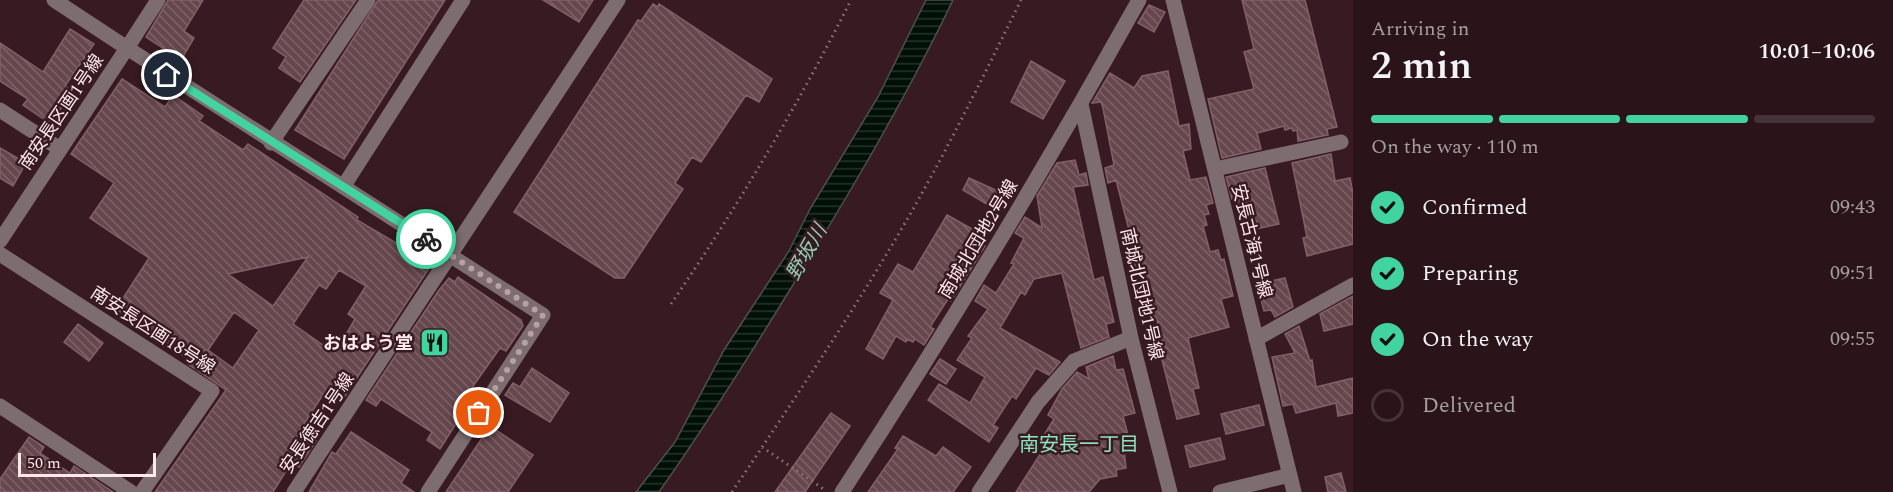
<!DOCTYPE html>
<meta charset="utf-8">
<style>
:root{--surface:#2a141a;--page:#362127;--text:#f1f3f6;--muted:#a59ea2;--line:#463339;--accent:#41d4a1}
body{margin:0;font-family:Spectral,"Noto Sans JP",serif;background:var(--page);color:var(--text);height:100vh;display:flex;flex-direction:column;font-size:22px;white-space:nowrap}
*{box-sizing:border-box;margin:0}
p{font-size:20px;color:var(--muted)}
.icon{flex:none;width:33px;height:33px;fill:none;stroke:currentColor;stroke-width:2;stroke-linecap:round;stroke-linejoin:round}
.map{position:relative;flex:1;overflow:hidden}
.sheet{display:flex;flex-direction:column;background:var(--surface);width:540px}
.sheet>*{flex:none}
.scale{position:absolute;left:18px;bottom:15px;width:138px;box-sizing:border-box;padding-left:6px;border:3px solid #fde8ec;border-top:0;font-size:16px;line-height:21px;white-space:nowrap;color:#fde8ec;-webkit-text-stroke:4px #381b22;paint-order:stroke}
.pin{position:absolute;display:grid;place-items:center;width:51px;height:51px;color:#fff;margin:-26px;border:3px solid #fff;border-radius:50%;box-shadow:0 2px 6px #0007}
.courier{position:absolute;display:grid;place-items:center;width:60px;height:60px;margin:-30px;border:4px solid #41d4a1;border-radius:50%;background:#fff;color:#222;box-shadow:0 2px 8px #0007}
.summary em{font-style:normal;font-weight:600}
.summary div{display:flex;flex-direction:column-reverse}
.summary{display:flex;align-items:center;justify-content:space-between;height:102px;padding:0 18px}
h1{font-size:39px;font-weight:600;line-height:45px}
.bar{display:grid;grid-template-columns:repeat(4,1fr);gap:9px 6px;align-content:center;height:72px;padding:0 18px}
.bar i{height:8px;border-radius:4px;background:var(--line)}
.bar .current{background:var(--accent)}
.bar p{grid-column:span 4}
ol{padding:0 18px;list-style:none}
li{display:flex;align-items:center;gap:18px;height:66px}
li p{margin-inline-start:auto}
li .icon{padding:6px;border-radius:50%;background:var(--accent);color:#111;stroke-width:4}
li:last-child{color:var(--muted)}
li i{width:33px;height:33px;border:3px solid var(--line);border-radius:50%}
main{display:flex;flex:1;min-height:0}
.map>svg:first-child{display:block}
</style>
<main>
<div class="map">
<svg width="1353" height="492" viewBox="0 0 1353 492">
<defs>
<pattern id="water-rules" width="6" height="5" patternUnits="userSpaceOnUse" patternTransform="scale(1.5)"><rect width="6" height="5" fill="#001007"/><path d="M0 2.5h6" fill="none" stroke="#26332b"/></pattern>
<pattern id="building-back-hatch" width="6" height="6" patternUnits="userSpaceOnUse" patternTransform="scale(1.5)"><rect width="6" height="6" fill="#67474e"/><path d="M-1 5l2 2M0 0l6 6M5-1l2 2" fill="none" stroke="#7e6268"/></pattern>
</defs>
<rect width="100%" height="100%" fill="#381b22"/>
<path fill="url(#water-rules)" stroke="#4c514c" stroke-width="1.5" d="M926,0h27c-50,104 -109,203 -170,301 -40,65 -80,129 -124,191h-23l39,-50 49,-92 65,-99 21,-42 68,-112z"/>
<path fill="url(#building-back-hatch)" stroke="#836068" stroke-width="1.5" fill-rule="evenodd" d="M168,0h35l-19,31 10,7 -13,22 -35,-23z
M304,0h52l-56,82 -21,-14 7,-11 -13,-9z
M378,0h67l-101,159 -49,-29z
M543,0h50l-14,22z
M1242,0h63l32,127 -10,2 1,6 -30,6 -1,-11 -4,1 -1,-3 -7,2 -1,-4 -27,7 4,16 -39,9 -14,-59 46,-10 -10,-37 10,-3z
M653,4l5,3 1,-3 113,75 -13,23 -13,-7 -45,67 -9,-5 -17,26 8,6 -59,89h-9l-101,-66 124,-192 3,1z
M1149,5l16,7 -11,20 -16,-9z
M70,29l24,15 -29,42 7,5 -21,33 -28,-19 5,-6 -28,-18v-38l43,29z
M1031,61l34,20 -22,38 -32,-17z
M1168,71l11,55 10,-2 2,25 -8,2 7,29 16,-3 7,26 -7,2 3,9 -5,1 3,10 -4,1 7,26 8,-2 3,10 3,-1 9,37 -12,3 8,28 -41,11 11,50 -6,1 6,25 -22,5 -18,-71 5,-1 -8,-30 -4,1 -12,-43 -6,2 -9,-46 4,-1 -13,-50 -8,3 -3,-15 9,-3 -11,-57 -2,-6 -9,1 18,-30 24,15 8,-12z
M122,79l43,28 8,-12 30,21 -4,5 44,29 5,-6 110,73 -1,3 39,23 4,-6 26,17 4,13 -87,132 -17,-9 -26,40 16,11 -17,26 -8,-4 -18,29h-118l71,-102 -38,-26 2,-3 -13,-10 -17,-10 2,-3 -46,-29 33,-51 -59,-40 24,-35 -43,-29zM308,257l-35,49 -45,-32zM339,270l27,16 -18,28 7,5 -18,31 -12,-6 -2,1 -30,-21 26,-39 7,4zM234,312l25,18 -26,38 -25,-18z
M0,148l26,15 -13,23 -13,-8z
M1331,154l4,27 15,-3 3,15v51l-46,12 -4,-18 4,-1 -15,-74z
M1075,160l4,15 7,-2 2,12 -15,2 21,93 9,-3 11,45 -8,2 3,13 -28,11 -19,-75 -28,6 -9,16 -4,-3 -21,36 60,34 -11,13 -13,-7 -20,31 -4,-3 -19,29 5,3 -9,14 -61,-42 11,-16 31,19 15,-26 -28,-17 15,-22 -4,-2 20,-27 -13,-8 9,-16 12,8 18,-29 -3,-1 13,-25 -9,-5 10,-16 17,11 -5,-32 20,-33z
M1265,168l14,56 -28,6 -3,-10 -8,1 -4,-23 -4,1 -6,-22z
M969,178l29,13 -8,15 -27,-16z
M947,215l27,15 -4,6 15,10 -34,55 -3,-2 -18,28 4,2 -10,16 -9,-6 -2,3 -6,-3 -1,3 -10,-6 -13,23 -17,-10 27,-49 -13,-7 18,-29 15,8z
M458,277l63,43 2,6 -17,25 -6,-3 -29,41 5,3 -36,57 -13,-9 5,-8 -51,-33 -5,7 -10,-6 73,-110 10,-12 6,4z
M1285,278l8,29 -18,10 -4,-7 -7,1 -7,-27z
M1353,296v28l-29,7 -4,-17z
M78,324l25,19 -14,18 -25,-19z
M1299,326l11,35 2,-1 4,27 37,-9v35l-15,3 -2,-13 -40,10 -3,-9 -10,2 -11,-49 23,-4 -10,-19z
M1113,356l3,14 7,-1 12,44 -12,3 6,23 -6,2 3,27 -10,2 1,6 -17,3 -11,13h-73l34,-53 -6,-4 10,-16 -6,-4 14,-26 15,-17 12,7 -3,-12z
M940,359l16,10 -10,15 -16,-10z
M532,368l37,25 -19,29 -45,-27 8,-12 7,4z
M1259,405l5,20 -38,9 -5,-20z
M831,413l19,13 -45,66h-30z
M490,426l43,29 -25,37h-62z
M351,432l58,38 -8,13 13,9h-105l23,-40 4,2z
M903,436l33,20 7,-9 28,20 -18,25h-85l30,-43 -3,-1z
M29,437l15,10 -4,6 30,20 4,-7 39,26h-113v-13z
M1220,438l5,21 -35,8 -5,-21z
M1341,473l5,19h-18l-3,-15z"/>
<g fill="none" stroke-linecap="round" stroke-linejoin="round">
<path stroke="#8d7479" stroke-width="3" stroke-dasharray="1.5 4.5" stroke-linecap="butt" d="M671,304c67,-98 127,-199 180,-304
M762,447l63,43
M732,492c57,-85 114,-169 166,-257 45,-76 84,-156 123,-235"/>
<path stroke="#7d6d70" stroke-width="15" d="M158,0l-31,48 416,267 -115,177
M1173,0l121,492
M1081,104l50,234 39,154
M0,110l60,39
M271,143l97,-143
M1215,169l126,-27
M343,187l120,-187
M0,241l127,-193 -73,-48
M0,254l212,137 -70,101
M1256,339l97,-54
M0,406l131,86
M294,492l324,-492
M842,492c105,-161 204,-325 297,-492
M979,492l59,-90 36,-41 57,-23
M1220,492l70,-17"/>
</g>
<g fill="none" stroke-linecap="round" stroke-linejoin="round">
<path stroke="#b8a0a5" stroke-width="6" stroke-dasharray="0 10.8" d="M426,239l117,76 -64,98"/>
<path stroke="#41d4a1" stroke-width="8" d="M167,75l259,164"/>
</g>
<defs>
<symbol id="restaurant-square" viewBox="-11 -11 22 22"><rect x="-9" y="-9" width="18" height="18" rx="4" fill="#41d4a1" stroke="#381b22"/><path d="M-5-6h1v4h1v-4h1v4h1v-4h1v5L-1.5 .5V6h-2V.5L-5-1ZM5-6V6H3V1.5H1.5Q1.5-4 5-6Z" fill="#111"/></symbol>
</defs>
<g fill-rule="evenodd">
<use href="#restaurant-square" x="418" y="326" width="33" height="33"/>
</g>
<g text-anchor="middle" stroke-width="5" stroke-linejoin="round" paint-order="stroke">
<g font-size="18" fill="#fde8ec" stroke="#381b22">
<text transform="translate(61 112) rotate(-56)" y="6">南安長区画1号線</text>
<text transform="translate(978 239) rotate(-59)" y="6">南城北団地2号線</text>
<text transform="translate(1252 241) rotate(76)" y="6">安長古海1号線</text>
<text transform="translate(1142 294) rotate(77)" y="6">南城北団地1号線</text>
<text transform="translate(153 330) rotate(33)" y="6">南安長区画18号線</text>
<text transform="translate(317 423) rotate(-56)" y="6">安長徳吉1号線</text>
</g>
<g font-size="18" font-weight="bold" fill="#fde8ec" stroke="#381b22" text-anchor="end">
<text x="413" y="349">おはよう堂</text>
</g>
<g font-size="20" font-style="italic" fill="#8fceb3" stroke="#381b22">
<text transform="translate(806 252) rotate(-60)" y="7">野坂川</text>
</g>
<g font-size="20" fill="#8ce4bf" stroke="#381b22">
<text x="1079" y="451">南安長一丁目</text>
</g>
</g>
</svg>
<div class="scale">50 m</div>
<div class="pin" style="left:479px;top:413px;background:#ea580c"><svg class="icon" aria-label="bag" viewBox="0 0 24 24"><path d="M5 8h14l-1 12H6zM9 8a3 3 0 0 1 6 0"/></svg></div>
<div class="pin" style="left:167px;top:75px;background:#1f2937"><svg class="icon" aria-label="home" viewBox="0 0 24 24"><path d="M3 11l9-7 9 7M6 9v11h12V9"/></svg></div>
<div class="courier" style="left:426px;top:239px"><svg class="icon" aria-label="bike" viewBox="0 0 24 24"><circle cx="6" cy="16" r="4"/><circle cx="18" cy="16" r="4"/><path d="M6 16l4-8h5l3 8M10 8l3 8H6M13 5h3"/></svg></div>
</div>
<section class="sheet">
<div class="summary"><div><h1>2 min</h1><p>Arriving in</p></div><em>10:01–10:06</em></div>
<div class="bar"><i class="current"></i><i class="current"></i><i class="current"></i><i></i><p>On the way · 110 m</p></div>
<ol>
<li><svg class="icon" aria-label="check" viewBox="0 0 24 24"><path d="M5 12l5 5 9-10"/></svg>Confirmed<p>09:43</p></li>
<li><svg class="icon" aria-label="check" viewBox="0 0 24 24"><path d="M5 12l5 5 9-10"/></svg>Preparing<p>09:51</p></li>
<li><svg class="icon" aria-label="check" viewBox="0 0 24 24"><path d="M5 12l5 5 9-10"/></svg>On the way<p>09:55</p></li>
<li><i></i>Delivered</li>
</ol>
</section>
</main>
